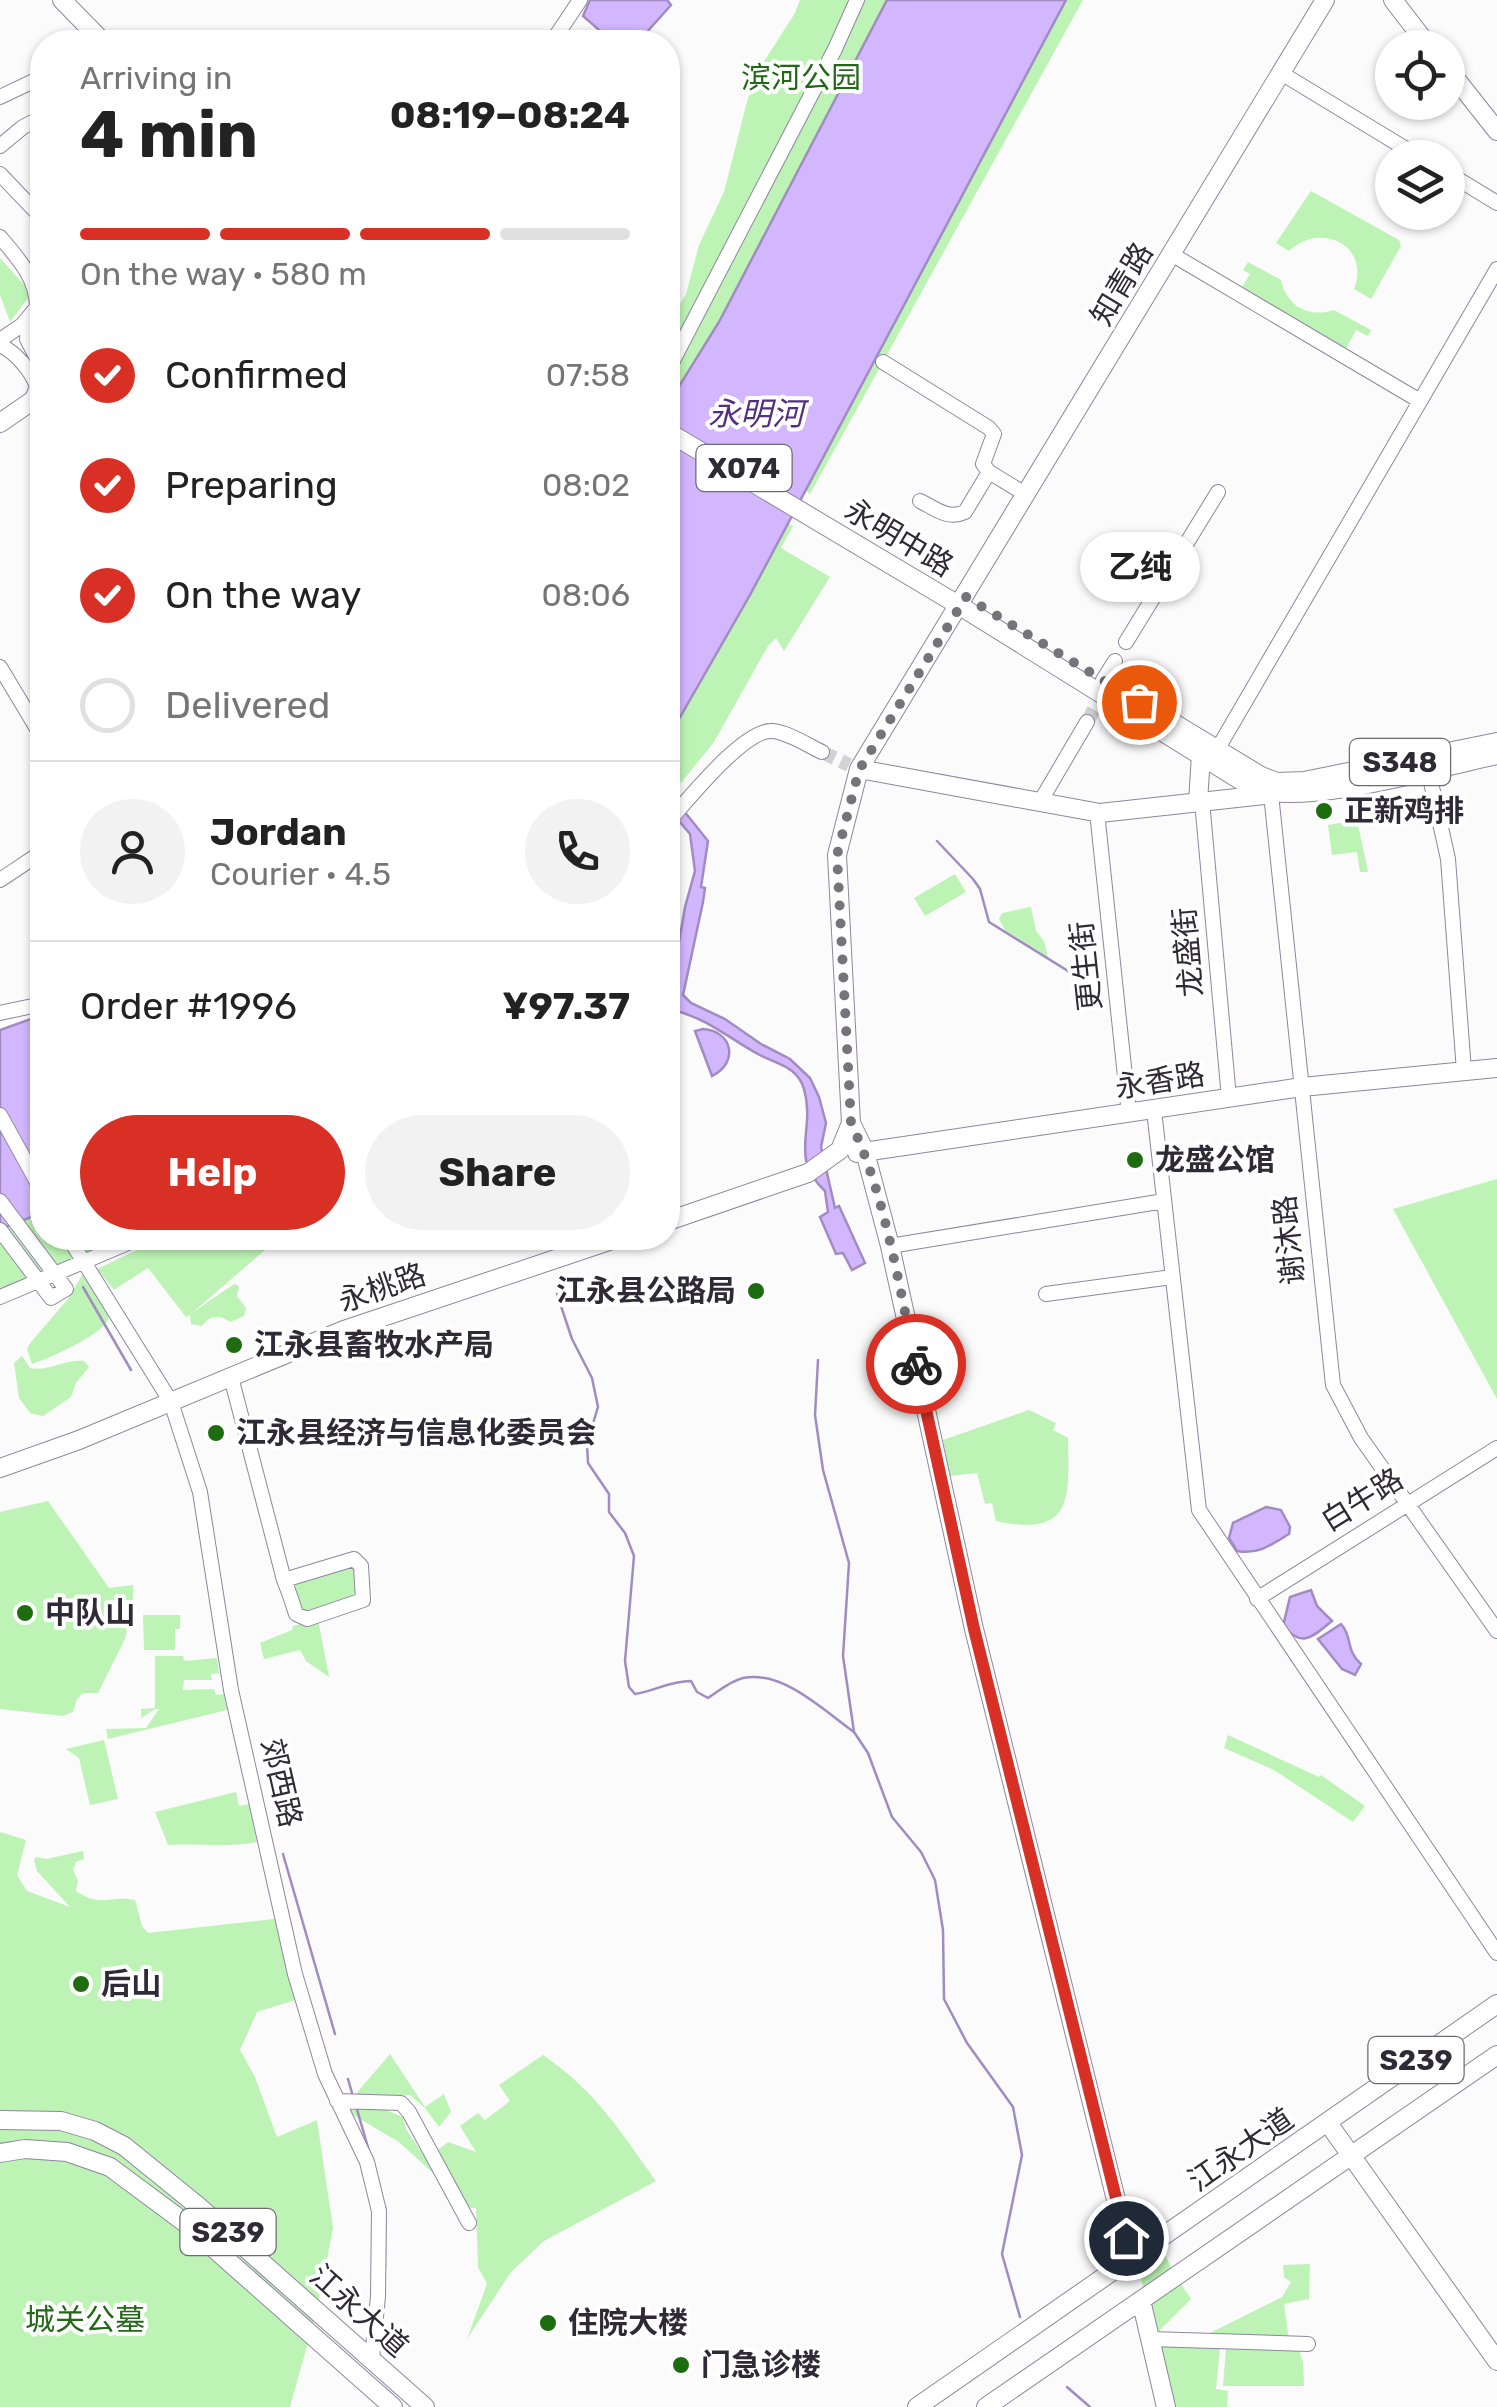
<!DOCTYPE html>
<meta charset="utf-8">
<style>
:root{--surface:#fff;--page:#f2f2f2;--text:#222;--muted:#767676;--line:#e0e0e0;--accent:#d93025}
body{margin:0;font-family:Rubik,"Noto Sans SC",sans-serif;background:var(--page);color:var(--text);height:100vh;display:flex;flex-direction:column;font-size:38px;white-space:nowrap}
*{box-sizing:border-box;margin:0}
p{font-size:32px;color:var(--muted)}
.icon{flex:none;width:55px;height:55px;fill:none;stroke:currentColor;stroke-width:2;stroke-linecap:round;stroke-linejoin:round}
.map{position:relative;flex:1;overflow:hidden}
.drawer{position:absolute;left:30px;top:30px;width:650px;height:1220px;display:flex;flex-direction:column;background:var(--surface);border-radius:40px;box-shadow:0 2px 8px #0004}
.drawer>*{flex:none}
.tools{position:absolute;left:1375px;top:30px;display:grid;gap:20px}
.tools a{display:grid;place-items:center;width:90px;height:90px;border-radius:50%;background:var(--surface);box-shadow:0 2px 8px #0004;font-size:50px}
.pin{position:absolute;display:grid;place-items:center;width:85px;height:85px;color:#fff;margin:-42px;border:5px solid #fff;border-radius:50%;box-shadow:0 2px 10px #0007}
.courier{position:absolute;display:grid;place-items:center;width:100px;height:100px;margin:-50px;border:8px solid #d93025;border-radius:50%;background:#fff;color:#222;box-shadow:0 2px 12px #0007}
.bubble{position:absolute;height:70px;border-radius:35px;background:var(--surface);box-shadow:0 2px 8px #0004;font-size:32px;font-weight:700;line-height:70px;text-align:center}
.overview em{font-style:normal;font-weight:700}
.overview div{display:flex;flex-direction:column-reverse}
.overview{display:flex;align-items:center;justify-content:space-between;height:170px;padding:0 50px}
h1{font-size:65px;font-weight:700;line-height:75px}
.bar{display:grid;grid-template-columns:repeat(4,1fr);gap:15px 10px;align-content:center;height:120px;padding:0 50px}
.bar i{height:12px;border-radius:8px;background:var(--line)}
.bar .current{background:var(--accent)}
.bar p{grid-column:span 4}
.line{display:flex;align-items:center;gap:25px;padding:0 50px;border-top:2px solid var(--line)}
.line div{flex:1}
.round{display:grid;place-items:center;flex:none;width:105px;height:105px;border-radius:52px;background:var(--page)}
ol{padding:0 50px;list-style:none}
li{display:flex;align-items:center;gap:30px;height:110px}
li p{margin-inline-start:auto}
li .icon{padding:10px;border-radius:50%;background:var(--accent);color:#fff;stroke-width:4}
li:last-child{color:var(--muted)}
li i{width:55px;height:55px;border:5px solid var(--line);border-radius:50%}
.cta{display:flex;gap:20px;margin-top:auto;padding:20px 50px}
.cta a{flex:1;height:115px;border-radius:60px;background:var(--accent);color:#fff;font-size:40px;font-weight:700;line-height:115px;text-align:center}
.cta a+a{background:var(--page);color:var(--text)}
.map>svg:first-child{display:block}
</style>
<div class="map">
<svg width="1497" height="2407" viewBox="0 0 1497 2407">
<rect width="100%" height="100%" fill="#fbfbfb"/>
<path fill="#bdf3b5" d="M800,0h87l-168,322 -51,85v-84l18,-29 13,-49 25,-53 24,-94 15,-35 32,-50z
M1067,0h16l-273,494 -5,-4z
M1311,191l88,49 2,6 -30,53 -17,-10c17,-43 -33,-68 -65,-38l-13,-8z
M0,258l26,29 2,11 -18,24 -10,-27z
M1248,262l33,18c6,27 28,38 53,30l37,20 -3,6 -12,-6 -10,19 -104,-62 8,-13 -7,-4z
M788,523l5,3 -12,22 49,29 -46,74 -8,-13 -8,8 -54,96 -33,41 -6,-9 -7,7v-43z
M1357,820l11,52h-8l-3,-20 -25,3 -4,-30z
M955,874l11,18 -41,24 -11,-18z
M1031,907l5,24 8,10 4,16 -43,-27 -6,-11 3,-6z
M1497,1179v220l-104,-190z
M42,1213v25h98l-56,24 -84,26v-59z
M162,1238h117l-87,75 42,-29 5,2 -2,10 9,12 -2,8 -14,6c-11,-8 -20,-7 -28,4l-11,-2 -1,-9 -4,2 -38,-49 -34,22 -17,-21z
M82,1275c8,11 25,26 27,40 2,17 -61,44 -77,49l-5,-15 4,-7 37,-43z
M22,1356l8,12c18,4 35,-9 54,-7l5,6 -13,16 -5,14 -28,19 -13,-3 -11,-15 -5,-35z
M1029,1410l27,13 -3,7 15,8c1,59 6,100 -72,83l-4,-18 -7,1 -8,-31 -27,3 -7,-36z
M48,1501l61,87 24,-3v30l-3,1 -5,23 -27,54h-15l-6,6 -4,13 -10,4 -63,-7v-197z
M354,1559l10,35 -57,25 -21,-33z
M143,1615h37v14h-5v21h-31z
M318,1619l11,58 -23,-16 -6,-11 -36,9 -4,-16 32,-13 1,-4z
M155,1656h28l1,5 33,-3 2,15 -8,1 1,6h-28l-1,10 31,-1 2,6 8,-1 3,16 -119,29 -2,-10 40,-1 13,-19h-4l-14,9v-9l14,-1z
M1228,1735l91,42 2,-2 44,31 -12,16 -79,-52 -50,-22z
M104,1740l14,59 -28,6 -11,-47 -13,-9z
M236,1792l3,14 10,-2 8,38c-30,6 -58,1 -89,3l-13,-33z
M0,1832l26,8 -9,35 10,16 43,16 -33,-36 -3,-11 2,-3 10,2 37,-8 1,8 -8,3 -3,8 5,11 -2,10c24,17 34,4 59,9l7,26 6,7 135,-15 19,80 -45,14 -17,38 15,27 22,60 40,-17 16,108 -16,82 -27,97h-290z
M390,2054l35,53 19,-13 7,18 -12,15 -14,-19 -15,-13 -56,1z
M543,2055c54,37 76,75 113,126l-112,60 -33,31 -44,67 20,-55 -9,-17 -2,-59h-5l-72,-66 -56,-33 30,-4 30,12 3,12 20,30 22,-17 28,10 -16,-26 18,-13 7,7 25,-19 -11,-16z
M1162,2247l10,23 19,29 -32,32v4l-7,-13 -15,-59z
M1310,2264l-1,35 -25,5 5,36 -89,-2 82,-41 9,-15 -7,-5 -1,-12z
M1157,2345l63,2 -4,42 12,2 -1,16h-55z
M1226,2348l73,2 4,12 1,24h-81z"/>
<path fill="#d2b6fe" stroke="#a18cc2" stroke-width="2.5" d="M590,0h77l4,5 -33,37h-35l3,-6 -23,-20z
M887,0h179l-316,595 -82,143v-334l51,-82z
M668,791l40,50 -7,46 4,1 -2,14 -20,93 8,8 34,16 36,25 29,15 20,19 9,19 7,26 -5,24 14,61 4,-2 26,57 -13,7 -9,-17 -7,1 -16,-37 8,-5 -3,-21c-37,-34 -9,-60 -21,-102 -7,-24 -29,-25 -48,-36 -30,-17 -47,-33 -82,-43l-5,-9 16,-94 10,-36 -5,-37 -22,-26z
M42,1015v198l-42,16v-199z
M703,1029c30,2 36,34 9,47l-17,-45z
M1266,1507l15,3 9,17 -1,7c-18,11 -31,21 -52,17l-8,-13 4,-15z
M1311,1590l6,16 15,15c-19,15 -29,28 -49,5l7,-29z
M1341,1624c12,13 4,26 20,40l-6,11 -13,-6 -24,-30z"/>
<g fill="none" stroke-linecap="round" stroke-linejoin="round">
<path stroke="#a18cc2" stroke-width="2.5" d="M937,841l36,38 7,10 9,33 100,62
M83,1287l48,83
M557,1294l15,45 20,39 6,29 -11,36 1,20 21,31v18l16,21 9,23 -9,105 4,26 6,7c20,-3 34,-13 56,-13l6,11 11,6c11,-7 22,-17 35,-20 40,-8 80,32 111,54
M818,1360l-3,55 8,55 26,93 -6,93 11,76 14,21 24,64 29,35 14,28 8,50 1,69 23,44 46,64 9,48 -20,99 18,63
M283,1854l52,180
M348,2079l4,14
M356,2106l13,45
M385,2207v61
M1067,2387l23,20"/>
<path stroke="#d2d1d4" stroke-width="14" stroke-dasharray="14 7" stroke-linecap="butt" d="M1087,722l10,-18
M822,752l27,13"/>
<defs>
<path id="minor" d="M502,42h1
M552,42l28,-42
M1281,73l140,85
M0,97l42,-20
M0,146l23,-19 19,-10
M1448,173l49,30
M0,174l42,44
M0,237c18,21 37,42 37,70l-15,18 -22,15
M1173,255l247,146
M28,319l-1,20 15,29
M0,345c15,7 32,26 37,42l-6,14
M883,362l106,66 5,6 -11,30 6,8 38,23
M668,370l167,-321 22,-49
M920,501c16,8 28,19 45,11l24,-40
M1126,642l92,-150
M0,667l42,70
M1103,680l12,-19
M1217,750l280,-481
M1428,769l20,90 16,212
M1267,786l4,8 62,591 28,53 136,193
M1202,801l27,297
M1040,802l47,-80
M1097,812l32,302
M668,822c19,-21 76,-93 104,-91 16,1 35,14 50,21
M0,880l42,-28
M0,1013l42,-9
M1154,1110l45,400 298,443
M0,1115l42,76
M0,1201l66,88 -15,9 -51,-68
M69,1238l102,164 29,90 31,198 64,284 30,100 42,88 12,49 -1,85 -6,63
M890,1246l274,-45
M1046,1294l126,-17
M0,1297l140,-59
M231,1377c18,67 35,135 53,203 5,12 8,21 12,34l11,5 56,-19 -2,-34 -7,-7 -70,21
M1257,1599l240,-151
M337,2101l64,2 8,9 60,111
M1150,2339l158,5"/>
<path id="major" d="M62,0l41,42
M1393,0l37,48
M1448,69l49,62
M0,423l42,-29
M668,432l292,174 293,182c52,19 186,-21 244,-33
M1111,685l150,91 16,6 27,-1 193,-39
M859,769l241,44 164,-18
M1198,802l3,-47
M851,1123l14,29 25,94 84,383 157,631
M857,1153l445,-66 195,-19
M668,1221l140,-48 32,-23 11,-27 -14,-268 22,-86 466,-769
M0,1468l79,-28 265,-110 274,-92
M0,2120l61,1 34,10 29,15 74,60 227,201
M1328,2123l169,238
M0,2153l25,-4 42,3 43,15 74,55 209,185
M1141,2300l25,107
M917,2407l580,-403
M986,2407l511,-352"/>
</defs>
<use href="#minor" stroke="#8f85a0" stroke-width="16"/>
<use href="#major" stroke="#8f85a0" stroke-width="20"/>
<use href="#minor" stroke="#fff" stroke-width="14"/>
<use href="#major" stroke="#fff" stroke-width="18"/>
</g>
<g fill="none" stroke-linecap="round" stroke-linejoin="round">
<path stroke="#76747b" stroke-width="10" stroke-dasharray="0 18" d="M916,1364c-18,-80 -30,-167 -65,-241l-14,-268 22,-85 107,-173 173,105"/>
<path stroke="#d93025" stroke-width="12" d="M916,1364l58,265 152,609"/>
</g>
<g fill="#1e6c10" stroke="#fff" stroke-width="4">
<circle cx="1324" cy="811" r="10"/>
<circle cx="1135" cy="1160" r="10"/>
<circle cx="756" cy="1291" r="10"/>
<circle cx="234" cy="1345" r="10"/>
<circle cx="216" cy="1433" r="10"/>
<circle cx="25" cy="1613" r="10"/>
<circle cx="81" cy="1984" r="10"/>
<circle cx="548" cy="2323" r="10"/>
<circle cx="681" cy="2365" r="10"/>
</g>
<g text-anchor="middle" stroke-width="8" stroke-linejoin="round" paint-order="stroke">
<g fill="#fff" stroke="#6d6b72" stroke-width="2.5">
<rect x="696.5" y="445" width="95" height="46" rx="8"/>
<rect x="1350" y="739" width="100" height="46" rx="8"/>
<rect x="1368.5" y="2037" width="95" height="46" rx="8"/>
<rect x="180.5" y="2209" width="95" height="46" rx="8"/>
</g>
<g font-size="28" font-weight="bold" fill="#2f2b36">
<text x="744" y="478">X074</text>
<text x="1400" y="772">S348</text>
<text x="1416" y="2070">S239</text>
<text x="228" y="2242">S239</text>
</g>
<g font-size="30" fill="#226817" stroke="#fff">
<text x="801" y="88">滨河公园</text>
<text x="85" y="2330">城关公墓</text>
</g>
<g font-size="30" fill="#2f2b36" stroke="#fff">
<text transform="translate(1122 284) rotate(-59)" y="10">知青路</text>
<text transform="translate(899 538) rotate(31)" y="10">永明中路</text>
<text transform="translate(1188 952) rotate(-95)" y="10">龙盛街</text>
<text transform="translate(1086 966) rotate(-96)" y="10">更生街</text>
<text transform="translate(1160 1081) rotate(-9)" y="10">永香路</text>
<text transform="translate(1289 1240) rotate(-96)" y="10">谢沐路</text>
<text transform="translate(382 1288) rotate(-19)" y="10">永桃路</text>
<text transform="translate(1362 1500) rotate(-32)" y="10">白牛路</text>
<text transform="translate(281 1783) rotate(77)" y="10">郊西路</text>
<text transform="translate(1241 2150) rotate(-35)" y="10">江永大道</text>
<text transform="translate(359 2311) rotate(42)" y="10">江永大道</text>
</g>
<g font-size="30" font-weight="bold" fill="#2f2b36" stroke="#fff" text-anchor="start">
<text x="1344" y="821">正新鸡排</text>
<text x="1155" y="1170">龙盛公馆</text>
<text x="736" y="1301" text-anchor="end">江永县公路局</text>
<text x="254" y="1355">江永县畜牧水产局</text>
<text x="236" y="1443">江永县经济与信息化委员会</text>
<text x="45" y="1623">中队山</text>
<text x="101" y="1994">后山</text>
<text x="568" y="2333">住院大楼</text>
<text x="701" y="2375">门急诊楼</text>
</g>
<g font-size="32" font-style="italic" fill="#542e7f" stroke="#fff">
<text x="756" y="425">永明河</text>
</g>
</g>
</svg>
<div class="tools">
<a><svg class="icon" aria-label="locate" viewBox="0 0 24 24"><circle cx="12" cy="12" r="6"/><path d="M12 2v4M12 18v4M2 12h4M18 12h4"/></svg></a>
<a><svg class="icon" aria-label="layers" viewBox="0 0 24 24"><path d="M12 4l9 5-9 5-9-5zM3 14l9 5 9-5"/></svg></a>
</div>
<div class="pin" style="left:1139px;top:702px;background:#ea580c"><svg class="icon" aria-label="bag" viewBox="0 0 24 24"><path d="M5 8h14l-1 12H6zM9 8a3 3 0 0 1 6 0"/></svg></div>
<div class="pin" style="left:1126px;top:2238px;background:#1f2937"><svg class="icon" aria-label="home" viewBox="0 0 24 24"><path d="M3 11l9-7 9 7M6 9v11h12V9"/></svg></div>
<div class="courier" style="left:916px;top:1364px"><svg class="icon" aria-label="bike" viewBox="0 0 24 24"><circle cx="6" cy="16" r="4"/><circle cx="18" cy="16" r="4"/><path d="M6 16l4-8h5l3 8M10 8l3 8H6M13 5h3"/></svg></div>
<div class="bubble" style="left:1080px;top:532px;width:120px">乙纯</div>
<section class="drawer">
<div class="overview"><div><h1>4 min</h1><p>Arriving in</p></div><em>08:19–08:24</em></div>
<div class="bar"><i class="current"></i><i class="current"></i><i class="current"></i><i></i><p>On the way · 580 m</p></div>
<ol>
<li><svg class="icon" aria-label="check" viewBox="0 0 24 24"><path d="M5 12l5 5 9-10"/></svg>Confirmed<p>07:58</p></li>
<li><svg class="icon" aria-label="check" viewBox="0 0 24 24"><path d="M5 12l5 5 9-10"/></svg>Preparing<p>08:02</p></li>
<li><svg class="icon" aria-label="check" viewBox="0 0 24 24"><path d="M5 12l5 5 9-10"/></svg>On the way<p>08:06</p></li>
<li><i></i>Delivered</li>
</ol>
<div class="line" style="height:180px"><a class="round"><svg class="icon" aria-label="person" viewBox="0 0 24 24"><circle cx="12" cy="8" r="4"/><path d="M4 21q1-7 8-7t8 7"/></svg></a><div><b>Jordan</b><p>Courier · 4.5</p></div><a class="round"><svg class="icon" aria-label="phone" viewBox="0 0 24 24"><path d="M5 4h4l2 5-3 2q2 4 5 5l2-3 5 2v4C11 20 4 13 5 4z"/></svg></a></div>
<div class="line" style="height:130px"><div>Order #1996</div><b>¥97.37</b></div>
<div class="cta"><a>Help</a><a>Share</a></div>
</section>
</div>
